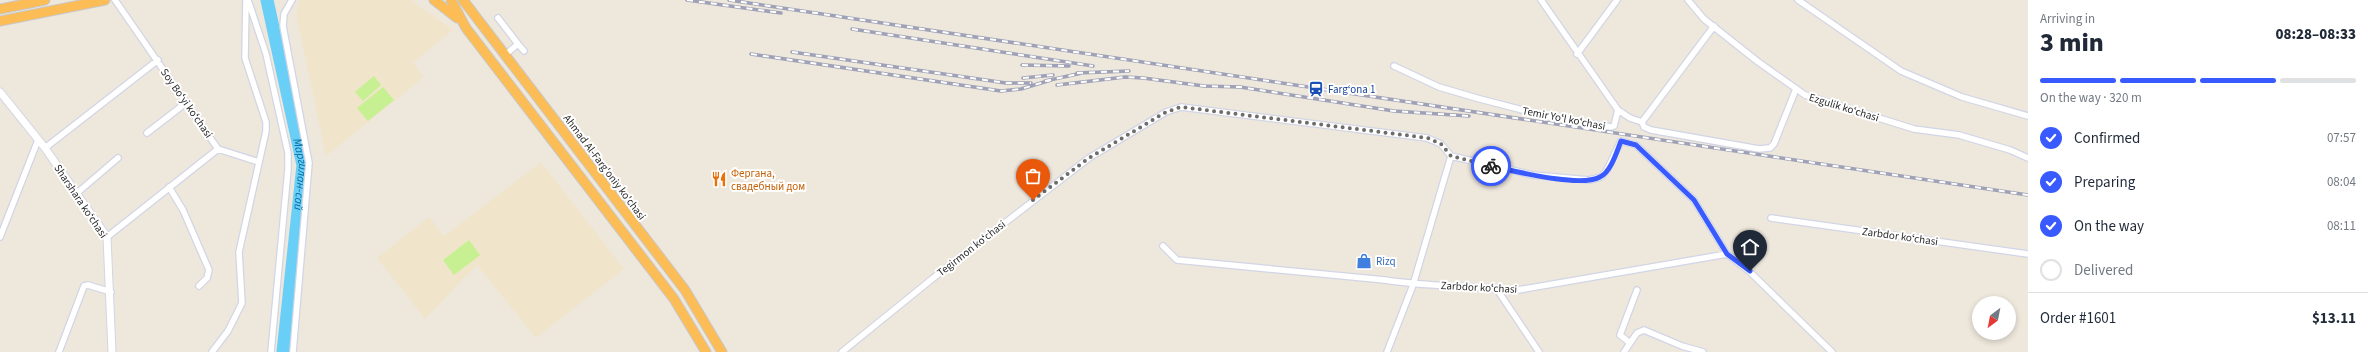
<!DOCTYPE html>
<meta charset="utf-8">
<style>
:root{--surface:#fff;--page:#f6f6f7;--text:#1f2937;--muted:#747a83;--line:#e0e1e3;--accent:#385aff}
body{margin:0;font-family:"Source Sans 3",sans-serif;background:var(--page);color:var(--text);height:100vh;display:flex;flex-direction:column;font-size:15px;white-space:nowrap}
*{box-sizing:border-box;margin:0}
p{font-size:13px;color:var(--muted)}
.icon{flex:none;width:22px;height:22px;fill:none;stroke:currentColor;stroke-width:2;stroke-linecap:round;stroke-linejoin:round}
.map{position:relative;flex:1;overflow:hidden}
.sheet{display:flex;flex-direction:column;background:var(--surface);width:340px}
.sheet>*{flex:none}
.needle{width:26px;rotate:212deg}
.controls{position:absolute;left:1972px;top:296px;display:grid;gap:8px}
.controls a{display:grid;place-items:center;width:44px;height:44px;border-radius:50%;background:var(--surface);box-shadow:0 2px 6px #0003;font-size:20px}
.pin{position:absolute;display:grid;place-items:center;width:34px;height:34px;color:#fff;margin:-41px -17px;border-radius:50% 50% 50% 0;rotate:-45deg;box-shadow:0 0 4px #0007}
.pin .icon{rotate:45deg}
.courier{position:absolute;display:grid;place-items:center;width:40px;height:40px;margin:-20px;border:3px solid #385aff;border-radius:50%;background:#fff;color:#222;box-shadow:0 1px 5px #0007}
.headline em{font-style:normal;font-weight:800}
.headline div{display:flex;flex-direction:column-reverse}
.headline{display:flex;align-items:center;justify-content:space-between;height:68px;padding:0 12px}
h1{font-size:26px;font-weight:800;line-height:30px}
.bar{display:grid;grid-template-columns:repeat(4,1fr);gap:6px 4px;align-content:center;height:48px;padding:0 12px}
.bar i{height:5px;border-radius:3px;background:var(--line)}
.bar .active{background:var(--accent)}
.bar p{grid-column:span 4}
.line{display:flex;align-items:center;gap:10px;padding:0 12px;border-top:1px solid var(--line)}
.line div{flex:1}
ol{padding:0 12px;list-style:none}
li{display:flex;align-items:center;gap:12px;height:44px}
li p{margin-inline-start:auto}
li .icon{padding:4px;border-radius:50%;background:var(--accent);color:#fff;stroke-width:4}
li:last-child{color:var(--muted)}
li i{width:22px;height:22px;border:2px solid var(--line);border-radius:50%}
main{display:flex;flex:1;min-height:0}
.map>svg:first-child{display:block}
</style>
<main>
<div class="map">
<svg width="2028" height="352" viewBox="0 0 2028 352">
<rect width="100%" height="100%" fill="#eee7dc"/>
<path fill="#f0e5cb" d="M300,0h111l42,30 -40,33 11,14 -98,79 -30,-142z
M541,162l83,107 -88,69 -59,-73 -52,54 -48,-61 52,-41 15,19z"/>
<path fill="#c6f091" d="M374,76l7,9 -18,16 -8,-9z
M383,87l11,13 -26,21 -11,-13z
M469,240l11,15 -26,20 -11,-15z"/>
<g fill="none" stroke-linecap="round" stroke-linejoin="round">
<path stroke="#69cff6" stroke-width="13" id="s1" d="M267,0l36,165 -20,187"/>
<defs>
<path id="minor" d="M248,0l18,54 22,99v16l-17,183
M292,0l-8,14 -1,12 26,137 -16,189
M1688,0l16,19 53,42 48,34 109,34 45,6 51,15 18,8
M1798,0l103,71 61,26 66,19
M498,18l20,26
M1577,54l40,-54
M505,55l13,-11 6,7
M1394,66l45,21 41,12 77,20 54,8 3,-1 4,-16 -77,-110
M1618,110l12,8 12,4 2,5 7,3 108,19 11,-1 4,-4 22,-55
M1642,122l72,-96
M147,133l40,-31
M45,148l113,-88
M218,149l41,13
M169,187l14,23 26,60 -2,8 -8,8
M77,193l41,-35
M1771,218l257,36
M0,237l38,-97
M107,237l111,-88 -103,-149
M1163,246l14,14 208,20c42,7 85,5 127,11l215,-37 22,17 83,81
M1496,288l43,64
M1630,343l-10,-8 17,-45
M59,352l25,-66 4,-1 23,7
M212,352l16,-21 14,-28 -3,-51 27,-121v-9l-21,-64 1,-58
M842,352l90,-73 157,-121 77,-46 15,-5 246,31 14,6 10,12 82,19 56,5 12,-3 6,-7 14,-29 15,4 58,55 33,54
M1387,352l26,-67 38,-129
M1624,352l13,-19 7,-3 38,16 21,6"/>
<path id="tertiary" d="M0,92l45,56 62,89 5,115"/>
<path id="trunk" d="M434,0l23,18
M451,0l15,28 208,271 32,53
M463,0l222,290 37,62
M0,9l45,-9
M0,21l105,-21"/>
</defs>
<use href="#minor" stroke="#d2d5e5" stroke-width="8"/>
<use href="#tertiary" stroke="#d2d5e5" stroke-width="9"/>
<use href="#trunk" stroke="#c8c8c8" stroke-width="11"/>
<use href="#minor" stroke="#fff" stroke-width="5.5"/>
<use href="#tertiary" stroke="#fff" stroke-width="7"/>
<use href="#trunk" stroke="#fcbc56" stroke-width="9"/>
<defs>
<path id="rail" d="M687,0l94,13
M729,0l1299,195
M852,29l241,37
M792,52l214,31h25
M751,54l250,37 20,-2 30,-9
M1022,65l47,1
M1077,73l52,-2
M1023,78l30,-3
M1045,81l37,-8
M1057,85l68,-8 18,1 61,8 36,1 154,24 75,5"/>
</defs>
<use href="#rail" stroke="#9fa2b7" stroke-width="3.5"/>
<use href="#rail" stroke="#fff" stroke-width="2" stroke-dasharray="6" stroke-linecap="butt"/>
</g>
<g fill="none" stroke-linecap="round" stroke-linejoin="round">
<path stroke="#6f6d69" stroke-width="4" stroke-dasharray="0 7.2" d="M1033,200l56,-42 77,-46 15,-5 247,31 13,6 10,12 40,10"/>
<path stroke="#385aff" stroke-width="5" d="M1491,166c24,5 88,22 109,11 11,-5 17,-26 21,-36l15,4 58,55 33,54 23,17"/>
</g>
<defs>
<symbol id="station-bare" viewBox="-9 -9 18 18"><path d="M-3-6H3Q5-6 5-4V2Q5 4 3 4L4.5 6H3L1.5 4h-3L-3 6H-4.5L-3 4Q-5 4-5 2V-4Q-5-6-3-6ZM-3.5-4v3h7v-3ZM-3.5 1v1.5H-2V1ZM2 1v1.5H3.5V1Z" fill="#1a4fb4" stroke="#fff" stroke-width="2.5" paint-order="stroke"/></symbol>
<symbol id="restaurant-bare" viewBox="-9 -9 18 18"><path d="M-5-6h1v4h1v-4h1v4h1v-4h1v5L-1.5 .5V6h-2V.5L-5-1ZM5-6V6H3V1.5H1.5Q1.5-4 5-6Z" fill="#e8710a" stroke="#fff" stroke-width="2.5" paint-order="stroke"/></symbol>
<symbol id="shop-bare" viewBox="-9 -9 18 18"><path d="M-5-2.5h2.3a2.7 3.5 0 0 1 5.4 0H5L5.5 6h-11ZM-1.5-2.5h3a1.5 2.3 0 0 0-3 0Z" fill="#3f7fe0" stroke="#fff" stroke-width="2.5" paint-order="stroke"/></symbol>
</defs>
<g fill-rule="evenodd">
<use href="#station-bare" x="1305" y="78" width="22" height="22"/>
<use href="#restaurant-bare" x="708" y="168" width="22" height="22"/>
<use href="#shop-bare" x="1353" y="250" width="22" height="22"/>
</g>
<g text-anchor="middle" stroke-width="4" stroke-linejoin="round" paint-order="stroke">
<g font-size="11" fill="#164399" stroke="#fff" text-anchor="start">
<text x="1328" y="93">Farg‘ona 1</text>
</g>
<g font-size="11" fill="#2b2b2b" stroke="#fff">
<text transform="translate(187 103) rotate(55)" y="4">Soy Boʻyi koʻchasi</text>
<text transform="translate(1844 107) rotate(17)" y="4">Ezgulik koʻchasi</text>
<text transform="translate(1564 118) rotate(11)" y="4">Temir Yoʻl koʻchasi</text>
<text transform="translate(605 167) rotate(53)" y="4">Ahmad Al-Farg'oniy ko'chasi</text>
<text transform="translate(81 201) rotate(56)" y="4">Sharshara koʻchasi</text>
<text transform="translate(1900 236) rotate(8)" y="4">Zarbdor koʻchasi</text>
<text transform="translate(971 248) rotate(-38)" y="4">Tegirmon koʻchasi</text>
<text transform="translate(1479 287) rotate(3)" y="4">Zarbdor koʻchasi</text>
</g>
<g font-size="11" fill="#c56008" stroke="#fff" text-anchor="start">
<text x="731" y="177">Фергана,<tspan x="731" dy="13">свадебный дом</tspan></text>
</g>
<g font-size="11" fill="#366cbe" stroke="#fff" text-anchor="start">
<text x="1376" y="265">Rizq</text>
</g>
<g font-size="12" font-style="italic" fill="#056ca5" stroke="#fff">
<text dy="4" stroke="none"><textPath href="#s1" startOffset="178">Маргилан-сай</textPath></text>
</g>
</g>
</svg>
<div class="controls">
<a><svg class="needle" viewBox="-14 -14 28 28"><path d="M0-13l5 13h-10z" fill="#e53935"/><path d="M0 13l5-13h-10z" fill="#747a83"/></svg></a>
</div>
<div class="pin" style="left:1033px;top:200px;background:#ea580c"><svg class="icon" aria-label="bag" viewBox="0 0 24 24"><path d="M5 8h14l-1 12H6zM9 8a3 3 0 0 1 6 0"/></svg></div>
<div class="pin" style="left:1750px;top:271px;background:#1f2937"><svg class="icon" aria-label="home" viewBox="0 0 24 24"><path d="M3 11l9-7 9 7M6 9v11h12V9"/></svg></div>
<div class="courier" style="left:1491px;top:166px"><svg class="icon" aria-label="bike" viewBox="0 0 24 24"><circle cx="6" cy="16" r="4"/><circle cx="18" cy="16" r="4"/><path d="M6 16l4-8h5l3 8M10 8l3 8H6M13 5h3"/></svg></div>
</div>
<section class="sheet">
<div class="headline"><div><h1>3 min</h1><p>Arriving in</p></div><em>08:28–08:33</em></div>
<div class="bar"><i class="active"></i><i class="active"></i><i class="active"></i><i></i><p>On the way · 320 m</p></div>
<ol>
<li><svg class="icon" aria-label="check" viewBox="0 0 24 24"><path d="M5 12l5 5 9-10"/></svg>Confirmed<p>07:57</p></li>
<li><svg class="icon" aria-label="check" viewBox="0 0 24 24"><path d="M5 12l5 5 9-10"/></svg>Preparing<p>08:04</p></li>
<li><svg class="icon" aria-label="check" viewBox="0 0 24 24"><path d="M5 12l5 5 9-10"/></svg>On the way<p>08:11</p></li>
<li><i></i>Delivered</li>
</ol>
<div class="line" style="height:52px"><div>Order #1601</div><b>$13.11</b></div>
</section>
</main>
